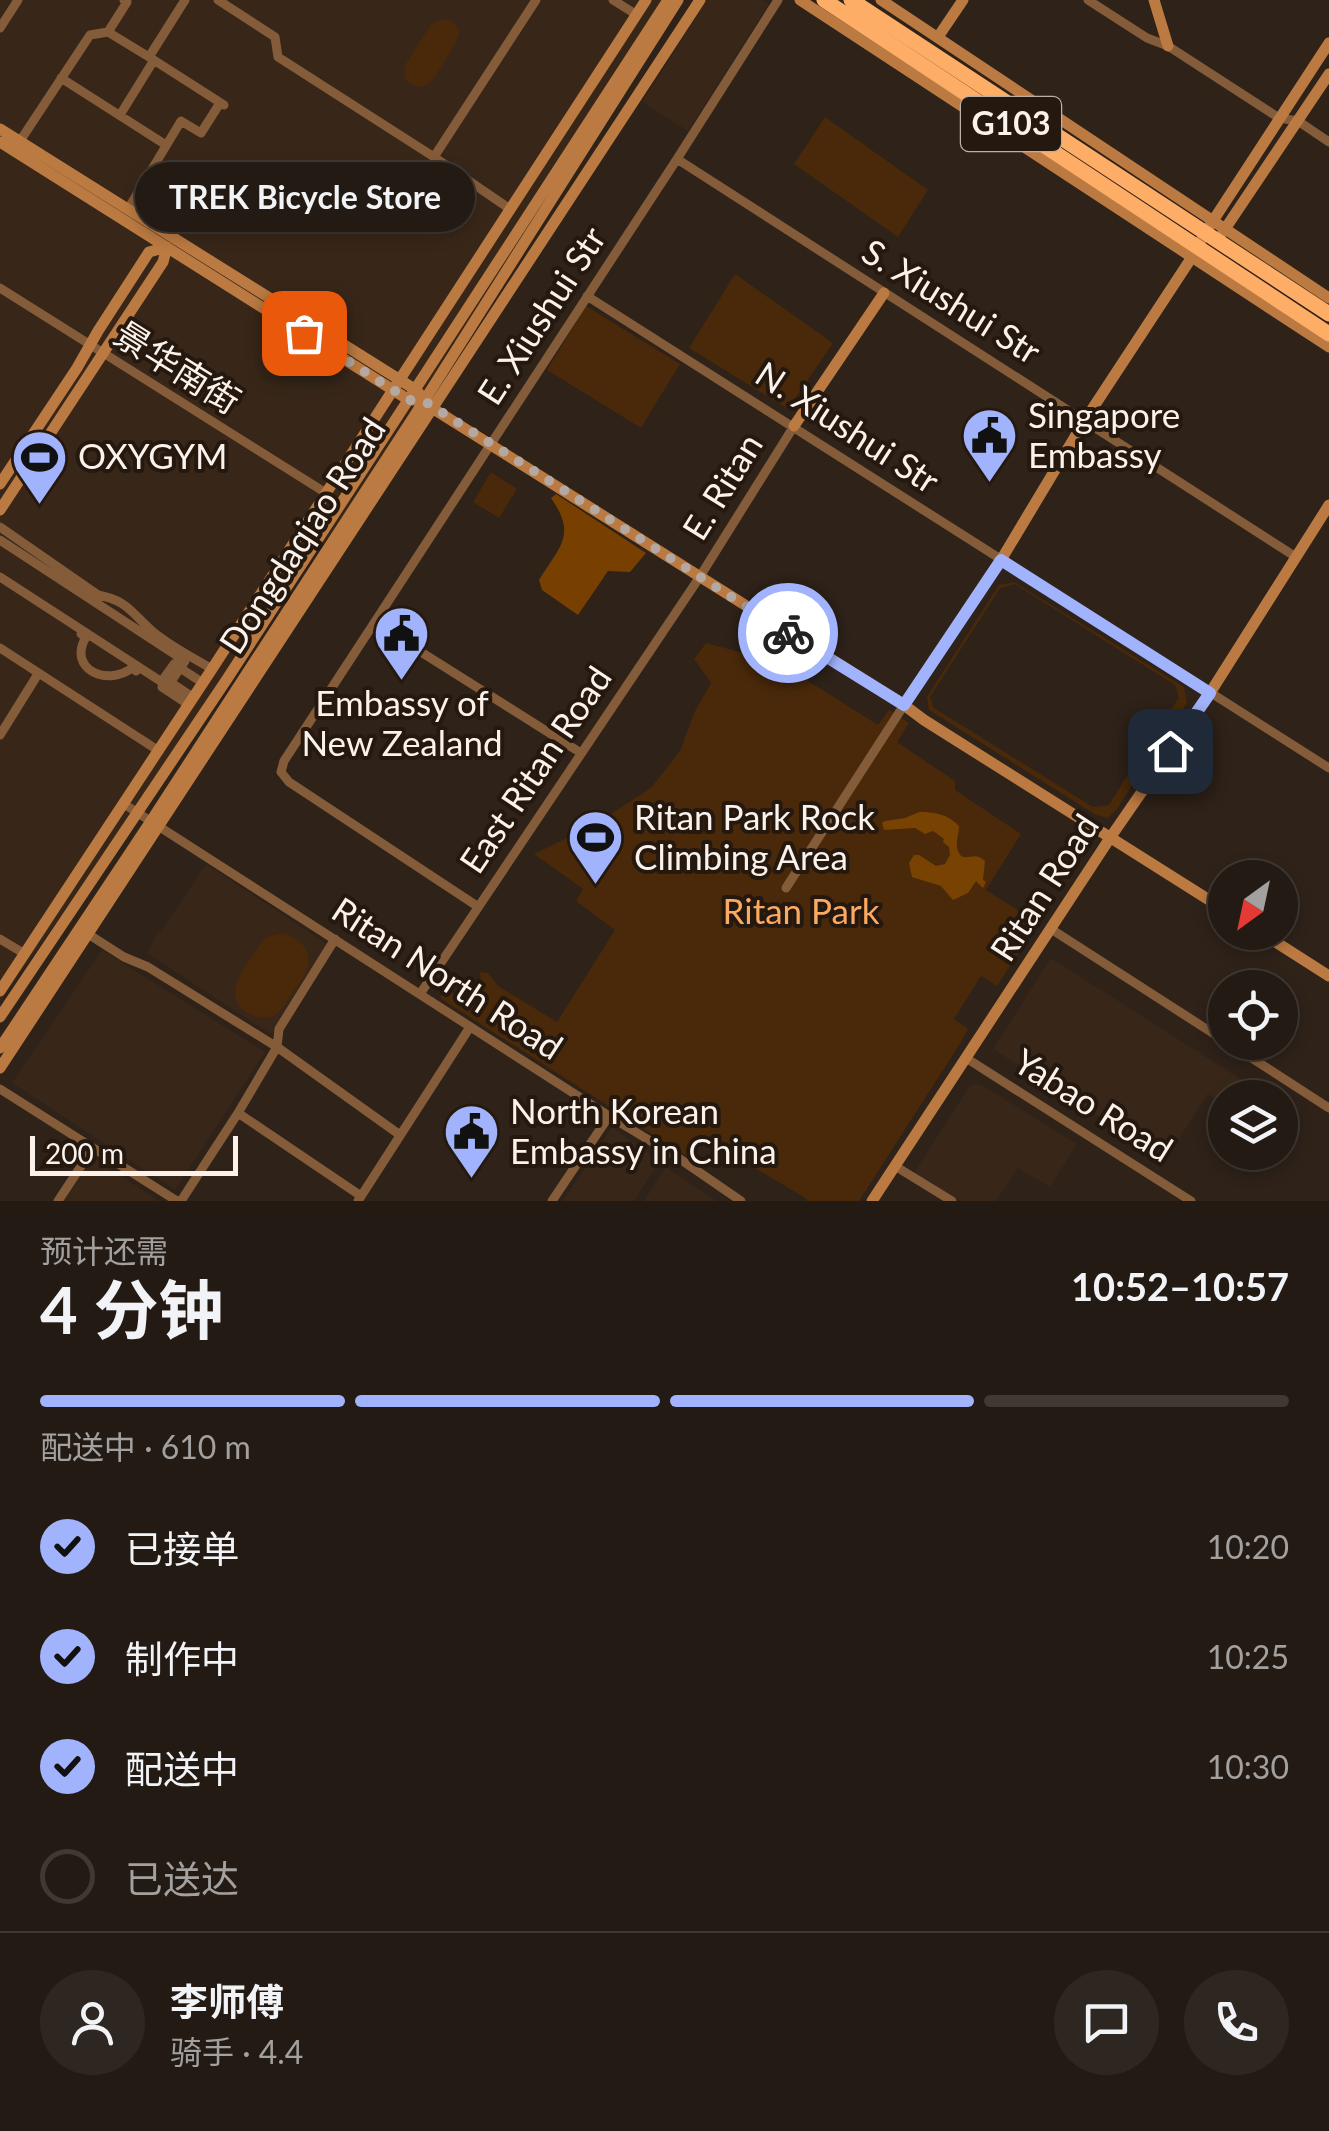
<!DOCTYPE html>
<html lang="zh">
<meta charset="utf-8">
<style>
:root{--surface:#221a13;--page:#2e2721;--text:#f1f3f6;--muted:#a2a1a0;--line:#3f3833;--accent:#a1b3fd}
body{margin:0;font-family:Lato,"Noto Sans SC",sans-serif;background:var(--page);color:var(--text);height:100vh;display:flex;flex-direction:column;font-size:38px;white-space:nowrap}
*{box-sizing:border-box;margin:0}
p{font-size:32px;color:var(--muted)}
.icon{flex:none;width:55px;height:55px;fill:none;stroke:currentColor;stroke-width:2;stroke-linecap:round;stroke-linejoin:round}
.map{position:relative;height:1201px;overflow:hidden}
.drawer{display:flex;flex-direction:column;background:var(--surface);flex:1}
.drawer>*{flex:none}
.needle{width:65px;rotate:213deg}
.tools{position:absolute;left:1208px;top:860px;display:grid;gap:20px}
.tools a{display:grid;place-items:center;width:90px;height:90px;border-radius:50%;background:var(--surface);box-shadow:0 5px 15px #0003,0 0 0 2px var(--line);font-size:50px}
.scale{position:absolute;left:30px;bottom:25px;width:208px;box-sizing:border-box;padding-left:10px;border:5px solid #fbf2ec;border-top:0;font-size:28px;line-height:35px;white-space:nowrap;color:#fbf2ec;-webkit-text-stroke:8px #25190f;paint-order:stroke}
.pin{position:absolute;display:grid;place-items:center;width:85px;height:85px;color:#fff;margin:-42px;border-radius:20px;box-shadow:0 5px 15px #0006}
.courier{position:absolute;display:grid;place-items:center;width:100px;height:100px;margin:-50px;border:8px solid #a1b3fd;border-radius:50%;background:#fff;color:#222;box-shadow:0 2px 12px #0007}
.bubble{position:absolute;height:70px;border-radius:35px;background:var(--surface);box-shadow:0 5px 15px #0003,0 0 0 2px var(--line);font-size:32px;font-weight:700;line-height:70px;text-align:center}
.head em{font-style:normal;font-weight:700}
.head div{display:flex;flex-direction:column-reverse}
.head{display:flex;align-items:center;justify-content:space-between;height:170px;padding:0 40px}
h1{font-size:65px;font-weight:700;line-height:75px}
.bar{display:grid;grid-template-columns:repeat(4,1fr);gap:15px 10px;align-content:center;height:120px;padding:0 40px}
.bar i{height:12px;border-radius:8px;background:var(--line)}
.bar .active{background:var(--accent)}
.bar p{grid-column:span 4}
.line{display:flex;align-items:center;gap:25px;padding:0 40px;border-top:2px solid var(--line)}
.line div{flex:1}
.round{display:grid;place-items:center;flex:none;width:105px;height:105px;border-radius:52px;background:var(--page)}
ol{padding:0 40px;list-style:none}
li{display:flex;align-items:center;gap:30px;height:110px}
li p{margin-inline-start:auto}
li .icon{padding:10px;border-radius:50%;background:var(--accent);color:#111;stroke-width:4}
li:last-child{color:var(--muted)}
li i{width:55px;height:55px;border:5px solid var(--line);border-radius:50%}
.map>svg:first-child{display:block}
</style>
<div class="map">
<svg width="1329" height="1201" viewBox="0 0 1329 1201">
<rect width="100%" height="100%" fill="#2e2219"/>
<path fill="#382719" d="M0,0h674l-250,401 -424,601z
M707,0h56l6,4 -81,127 -46,-29z
M206,864l124,82 -58,89 -125,-82 12,-22 2,1z
M102,950l163,102 -90,138 -163,-107z
M1051,958l218,139 -44,1v6l-17,-10 -42,65 -173,-110z
M980,1084l97,60 -27,43 -32,-19 -22,33h-36l-46,-28 56,-88z
M612,1127l48,34 -26,40h-71z
M90,1156l69,45h-97z
M666,1167l51,34h-73z"/>
<path fill="#492909" d="M446,19l6,2 7,9c-1,12 -7,19 -13,29 -10,16 -21,40 -41,20v-14l27,-42z
M825,117l103,73 -30,47 -104,-73z
M735,274l98,69 -45,66 -99,-61z
M586,306l94,58 -39,64 -94,-58z
M491,472l26,17 -18,29 -26,-16z
M1014,582l170,105 3,16 -29,42 -6,-2 6,-9 -3,-3 24,-33 -4,-13 -160,-101 -15,4 -70,109 4,11 159,99 16,-2 21,-34 3,1 5,-7 5,3 -26,41 -9,9 -12,-3 -167,-105 -2,-13 72,-112z
M706,643l72,19 100,63 11,-15 20,13 -12,19 58,39v9l66,44 -35,56 52,33 -41,63 -16,-10 -27,43 14,10 -7,13 -102,159h-53l1,-2 -108,-64 -11,22 -248,-159 5,-9 30,16 7,-12 -2,-21 8,1 10,13 59,36 58,-92 -39,-29 7,-12 -49,-35 58,-28 59,-38 29,-37 15,-40 16,-28 -17,-24z
M283,933c14,4 29,16 25,33 -2,9 -10,19 -16,27 -5,8 -10,19 -19,23 -8,3 -15,2 -23,-2 -36,-18 2,-56 16,-77z"/>
<path fill="#774000" d="M556,494l90,59 -16,19 -22,-1 -30,44 -36,-25 -3,-10c21,-34 38,-45 12,-82z"/>
<path fill="#784202" d="M919,812c15,0 29,2 40,14 0,8 -4,17 -1,25 6,14 15,-2 27,10l-2,19 3,2 -3,6 -7,-7 -8,12 -15,7 -12,-14 -29,-9 -3,-14 5,-8h5l17,11 9,-2 5,-9 -1,-8 -6,-5 1,-3 -11,-8 -8,3 -10,-6 -31,2 -2,-7 3,-2 20,-3z"/>
<g fill="none" stroke-linecap="round" stroke-linejoin="round">
<path stroke="#855c3a" stroke-width="9" d="M185,0l-36,57 75,48
M218,0l57,37 3,20 156,100
M613,0l24,15
M1088,0l59,38 21,8 111,72 19,3 31,21
M0,28l18,-28
M108,32l41,25
M61,78l105,67
M120,115l34,-55
M20,141l70,-106 18,-3 19,-30 -3,-2
M677,159l619,398
M128,209l53,-88 20,12 19,-30
M510,209l-76,-52 102,-157
M0,288l326,205
M587,296l742,472
M0,527l98,68c28,5 33,17 53,35 17,15 41,27 61,39
M0,540l185,121 -17,25 -168,-109
M375,623l206,130
M81,634l5,3c-19,32 21,50 46,31l4,3
M0,648l159,103
M162,687l27,18
M194,698l-30,-20 10,-14 29,19
M0,735l38,-61
M124,804l485,312 68,41 64,44
M786,888l118,-183
M477,906l-188,-124 -8,-10 3,-11 393,-602 101,-159
M1051,929l174,112
M88,934l36,23 24,10 129,80 123,88
M0,939l25,15
M420,994l279,-416 95,-152
M1227,1042l102,66
M966,1058l225,143
M0,1089l177,112
M238,1113l123,83
M895,1166l57,35
M58,1201l35,-53
M181,1201l57,-88 39,-66 2,-18 56,-90
M358,1201l112,-174
M552,1201l57,-85"/>
<path stroke="#bb7a41" stroke-width="11" d="M800,0l529,347
M881,0l448,298
M1154,0l14,46
M938,37l25,-37
M0,129l416,261 16,18 472,297 20,15 301,190
M0,142l409,258h6
M1223,232l106,-158
M794,426l90,-133
M0,484l77,-116 21,-37 51,-79 18,-5 -4,15 -163,248
M904,705l97,-145 84,-140 107,-163 13,-24 124,-190
M1260,932l69,44
M0,991l212,-322 434,-669
M0,1017l227,-338 441,-679
M0,1048l151,-227 273,-420 254,-401
M0,1068l700,-1068
M872,1201l238,-363 100,-145 119,-188"/>
<path stroke="#fead66" stroke-width="15" d="M824,0l505,334
M851,0l478,314"/>
</g>
<g fill="none" stroke-linecap="round" stroke-linejoin="round">
<path stroke="#b3a9a2" stroke-width="10" stroke-dasharray="0 18" d="M304,333l105,67 15,1 364,232"/>
<path stroke="#a1b3fd" stroke-width="12" d="M788,633l116,72 97,-145 209,133 -40,58"/>
</g>
<defs>
<symbol id="civic-pin" viewBox="-11 -11 22 30"><path d="M0 17L-7.5 6A9.5 9.5 0 1 1 7.5 6Z" fill="#a1b3fd" stroke="#25190f"/><path d="M-.6-6.5H3V-4.5H.6V-3L4-1V1h2V6H-6V1h2V-1L-.6-3ZM-1.2 2.5V6h2.4V2.5Z" fill="#111"/></symbol>
<symbol id="stadium-pin" viewBox="-11 -11 22 30"><path d="M0 17L-7.5 6A9.5 9.5 0 1 1 7.5 6Z" fill="#a1b3fd" stroke="#25190f"/><path d="M0-5a6.5 5 0 1 0 0 10a6.5 5 0 1 0 0-10ZM-3.5-1.8h7v3.6h-7Z" fill="#111"/></symbol>
</defs>
<g fill-rule="evenodd">
<use href="#civic-pin" x="958" y="404" width="63" height="86"/>
<use href="#stadium-pin" x="8" y="426" width="63" height="86"/>
<use href="#civic-pin" x="370" y="602" width="63" height="86"/>
<use href="#stadium-pin" x="564" y="806" width="63" height="86"/>
<use href="#civic-pin" x="440" y="1100" width="63" height="86"/>
</g>
<g text-anchor="middle" stroke-width="8" stroke-linejoin="round" paint-order="stroke">
<rect fill="#25190f" stroke="#bbb1aa" stroke-width="2.5" x="961" y="97" width="100" height="54" rx="8"/>
<g font-size="32" font-weight="bold" fill="#fbf2ec">
<text x="1011" y="135">G103</text>
</g>
<g font-size="35" fill="#fbf2ec" stroke="#25190f">
<text transform="translate(951 302) rotate(32)" y="12">S. Xiushui Str</text>
<text transform="translate(542 316) rotate(-57)" y="12">E. Xiushui Str</text>
<text transform="translate(177 368) rotate(32)" y="12">景华南街</text>
<text transform="translate(847 428) rotate(33)" y="12">N. Xiushui Str</text>
<text transform="translate(723 487) rotate(-58)" y="12">E. Ritan</text>
<text transform="translate(303 536) rotate(-57)" y="12">Dongdaqiao Road</text>
<text transform="translate(536 770) rotate(-56)" y="12">East Ritan Road</text>
<text transform="translate(1045 888) rotate(-57)" y="12">Ritan Road</text>
<text transform="translate(447 979) rotate(33)" y="12">Ritan North Road</text>
<text transform="translate(1093 1106) rotate(32)" y="12">Yabao Road</text>
</g>
<g font-size="35" fill="#fbf2ec" stroke="#25190f" text-anchor="start">
<text x="1028" y="428">Singapore<tspan x="1028" dy="40">Embassy</tspan></text>
<text x="78" y="469">OXYGYM</text>
<text x="402" y="716" text-anchor="middle">Embassy of<tspan x="402" dy="40">New Zealand</tspan></text>
<text x="634" y="830">Ritan Park Rock<tspan x="634" dy="40">Climbing Area</tspan></text>
<text x="510" y="1124">North Korean<tspan x="510" dy="40">Embassy in China</tspan></text>
</g>
<g font-size="35" fill="#fcaa62" stroke="#25190f">
<text x="801" y="924">Ritan Park</text>
</g>
</g>
</svg>
<div class="tools">
<a><svg class="needle" viewBox="-14 -14 28 28"><path d="M0-13l5 13h-10z" fill="#e53935"/><path d="M0 13l5-13h-10z" fill="#a2a1a0"/></svg></a>
<a><svg class="icon" aria-label="locate" viewBox="0 0 24 24"><circle cx="12" cy="12" r="6"/><path d="M12 2v4M12 18v4M2 12h4M18 12h4"/></svg></a>
<a><svg class="icon" aria-label="layers" viewBox="0 0 24 24"><path d="M12 4l9 5-9 5-9-5zM3 14l9 5 9-5"/></svg></a>
</div>
<div class="scale">200 m</div>
<div class="pin" style="left:304px;top:333px;background:#ea580c"><svg class="icon" aria-label="bag" viewBox="0 0 24 24"><path d="M5 8h14l-1 12H6zM9 8a3 3 0 0 1 6 0"/></svg></div>
<div class="pin" style="left:1170px;top:751px;background:#1f2937"><svg class="icon" aria-label="home" viewBox="0 0 24 24"><path d="M3 11l9-7 9 7M6 9v11h12V9"/></svg></div>
<div class="courier" style="left:788px;top:633px"><svg class="icon" aria-label="bike" viewBox="0 0 24 24"><circle cx="6" cy="16" r="4"/><circle cx="18" cy="16" r="4"/><path d="M6 16l4-8h5l3 8M10 8l3 8H6M13 5h3"/></svg></div>
<div class="bubble" style="left:135px;top:162px;width:340px">TREK Bicycle Store</div>
</div>
<section class="drawer">
<div class="head"><div><h1>4 分钟</h1><p>预计还需</p></div><em>10:52–10:57</em></div>
<div class="bar"><i class="active"></i><i class="active"></i><i class="active"></i><i></i><p>配送中 · 610 m</p></div>
<ol>
<li><svg class="icon" aria-label="check" viewBox="0 0 24 24"><path d="M5 12l5 5 9-10"/></svg>已接单<p>10:20</p></li>
<li><svg class="icon" aria-label="check" viewBox="0 0 24 24"><path d="M5 12l5 5 9-10"/></svg>制作中<p>10:25</p></li>
<li><svg class="icon" aria-label="check" viewBox="0 0 24 24"><path d="M5 12l5 5 9-10"/></svg>配送中<p>10:30</p></li>
<li><i></i>已送达</li>
</ol>
<div class="line" style="height:180px"><a class="round"><svg class="icon" aria-label="person" viewBox="0 0 24 24"><circle cx="12" cy="8" r="4"/><path d="M4 21q1-7 8-7t8 7"/></svg></a><div><b>李师傅</b><p>骑手 · 4.4</p></div><a class="round"><svg class="icon" aria-label="chat" viewBox="0 0 24 24"><path d="M4 5h16v11H9l-5 4z"/></svg></a><a class="round"><svg class="icon" aria-label="phone" viewBox="0 0 24 24"><path d="M5 4h4l2 5-3 2q2 4 5 5l2-3 5 2v4C11 20 4 13 5 4z"/></svg></a></div>
</section>
